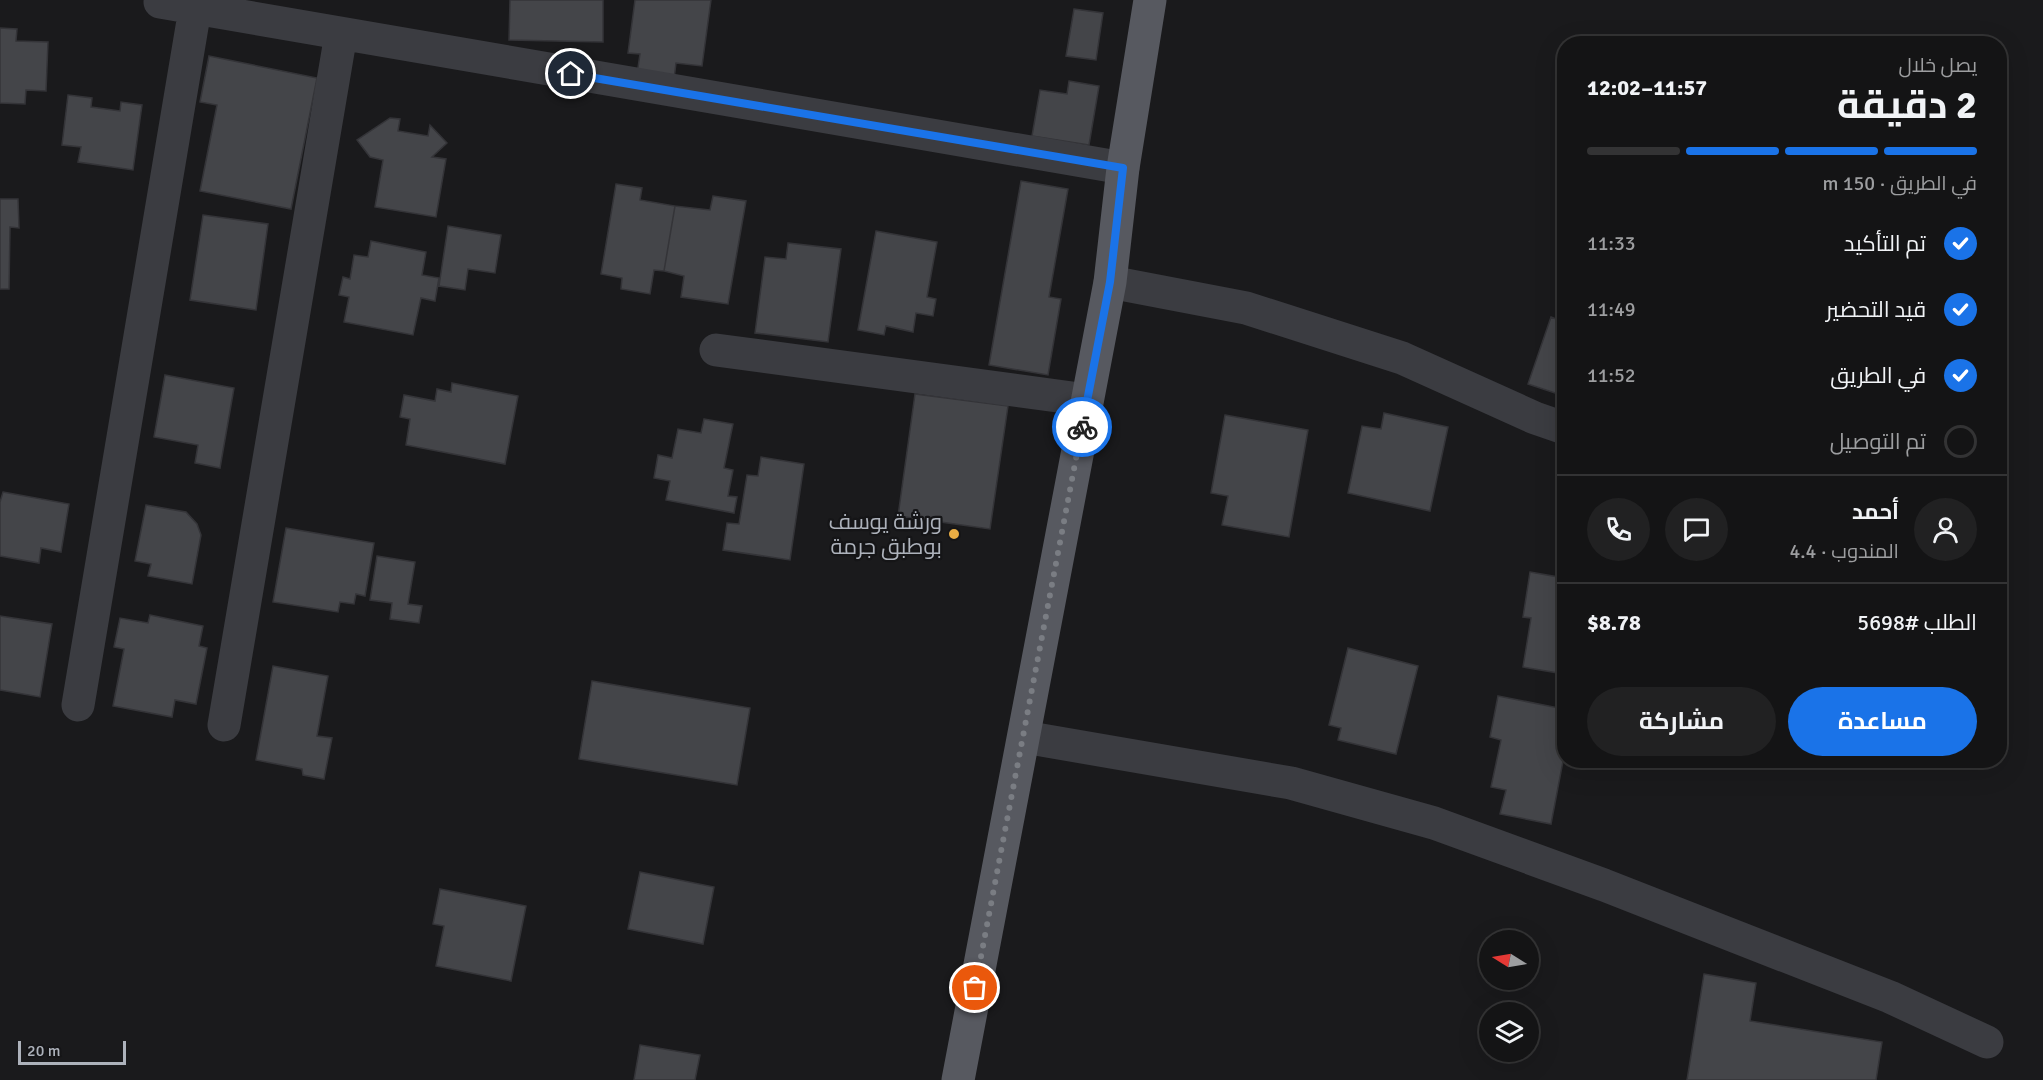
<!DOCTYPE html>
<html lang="ar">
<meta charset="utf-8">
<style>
:root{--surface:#141415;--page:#212122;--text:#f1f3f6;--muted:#9d9ea0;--line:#333334;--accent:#1a73e8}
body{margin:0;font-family:Signika,Cairo,sans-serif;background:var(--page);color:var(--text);direction:rtl;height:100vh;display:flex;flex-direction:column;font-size:22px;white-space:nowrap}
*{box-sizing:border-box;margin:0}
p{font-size:20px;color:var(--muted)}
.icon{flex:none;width:33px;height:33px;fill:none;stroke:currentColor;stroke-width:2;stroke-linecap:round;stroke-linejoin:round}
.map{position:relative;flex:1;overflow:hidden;direction:ltr}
.drawer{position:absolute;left:1557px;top:36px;width:450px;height:732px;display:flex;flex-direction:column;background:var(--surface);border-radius:24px;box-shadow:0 6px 24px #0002,0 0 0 2px var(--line);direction:rtl}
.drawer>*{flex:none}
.needle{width:39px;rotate:281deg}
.buttons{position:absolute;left:1479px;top:930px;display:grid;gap:12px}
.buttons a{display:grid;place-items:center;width:60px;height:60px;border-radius:50%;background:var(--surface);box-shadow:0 6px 24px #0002,0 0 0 2px var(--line);font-size:30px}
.scale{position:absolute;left:18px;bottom:15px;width:108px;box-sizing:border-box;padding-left:6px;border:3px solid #adb2bb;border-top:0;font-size:16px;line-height:21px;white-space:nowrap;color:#adb2bb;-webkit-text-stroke:4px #151517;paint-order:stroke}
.pin{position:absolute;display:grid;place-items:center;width:51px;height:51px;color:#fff;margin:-26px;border:3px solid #fff;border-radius:50%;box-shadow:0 2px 6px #0007}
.courier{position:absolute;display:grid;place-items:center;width:60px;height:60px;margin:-30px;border:4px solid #1a73e8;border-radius:50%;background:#fff;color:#222;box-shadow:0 2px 8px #0007}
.headline em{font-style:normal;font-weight:700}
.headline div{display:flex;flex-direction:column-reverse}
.headline{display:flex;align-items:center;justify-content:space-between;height:102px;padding:0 30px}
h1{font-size:39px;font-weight:700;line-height:45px}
.bar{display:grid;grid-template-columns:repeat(4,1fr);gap:9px 6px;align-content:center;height:72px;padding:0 30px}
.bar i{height:8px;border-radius:4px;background:var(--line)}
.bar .on{background:var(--accent)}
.bar p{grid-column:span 4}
.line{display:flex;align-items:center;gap:15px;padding:0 30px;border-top:2px solid var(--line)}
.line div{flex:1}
.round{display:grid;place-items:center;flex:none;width:63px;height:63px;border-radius:32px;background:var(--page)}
ol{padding:0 30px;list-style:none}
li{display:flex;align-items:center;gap:18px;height:66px}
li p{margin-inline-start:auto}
li .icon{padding:6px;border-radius:50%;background:var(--accent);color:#fff;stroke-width:4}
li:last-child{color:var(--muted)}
li i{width:33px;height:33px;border:3px solid var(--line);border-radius:50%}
.cta{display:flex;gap:12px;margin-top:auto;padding:12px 30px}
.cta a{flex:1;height:69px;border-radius:36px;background:var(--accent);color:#fff;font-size:24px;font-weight:700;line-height:69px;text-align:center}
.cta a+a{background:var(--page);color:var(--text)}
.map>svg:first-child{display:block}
</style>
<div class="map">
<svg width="2043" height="1080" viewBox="0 0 2043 1080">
<rect width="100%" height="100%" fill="#1a1a1c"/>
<path fill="#444549" stroke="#343438" stroke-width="1.5" d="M510,0h93v42l-94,-2z
M635,0h76l-9,66 -26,-3 -2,16 -37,-5 3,-20 -12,-1z
M1074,9l29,4 -7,47 -30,-4z
M0,28l17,1 -1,12 32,1 -2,49 -20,-1 -1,14 -25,-1z
M209,56l108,22 -26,131 -91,-18 17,-86 -17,-3z
M1069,81l30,5 -10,59 -57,-9 8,-46 27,4z
M68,95l24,3 -1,9 29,4 1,-9 21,3 -9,65 -55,-8 3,-15 -19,-2z
M390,118l10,1 -2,12 30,5 2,-11 17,18 -15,14 14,2 -10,58 -61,-10 8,-47 -13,-3 -13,-17z
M1021,181l47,8 -19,108 12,2 -13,76 -59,-10z
M616,184l26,4 -2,12 35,6 -11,65 -10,-1 -4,24 -29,-5 1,-11 -21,-4z
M713,196l33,5 -18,103 -47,-7 3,-21 -20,-5 11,-65 35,4z
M0,199h18l1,29 -9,-1 -1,62h-9z
M203,215l65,9 -12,86 -66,-10z
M448,226l53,9 -6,38 -27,-4 -3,21 -26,-4z
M876,231l61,11 -10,55 9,2 -3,17 -17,-3 -3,19 -27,-6 -2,9 -26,-5z
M371,241l55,11 -4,23 17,3 -4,23 -14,-3 -8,37 -69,-13 5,-25 -10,-2 4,-18 7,2 4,-24 14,2z
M788,243l53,6 -13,93 -73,-9 10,-76 21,2z
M1551,317l13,5v74l-36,-12z
M165,375l69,13 -14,80 -25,-5 3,-18 -44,-8z
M452,383l66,13 -13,68 -99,-19 4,-26 -10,-2 4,-22 31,6 2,-12 14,3z
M915,394l93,12 -18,123 -92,-13z
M1384,413l64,14 -18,84 -82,-18 14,-67 19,3z
M1225,415l83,15 -19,107 -67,-12 6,-29 -17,-3z
M704,419l29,5 -9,44 9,2 -5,26 9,1 -3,16 -68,-13 4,-19 -16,-3 4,-23 14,3 6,-29 23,4z
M761,457l43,7 -14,96 -67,-10 4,-27 12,1 8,-49 11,1z
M3,492l66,12 -8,48 -20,-4 -2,15 -39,-7v-54z
M146,505l40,7 11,12 4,11 -9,49 -44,-8 3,-12 -16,-3z
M286,528l88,15 -9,53 -9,-2 -2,10 -14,-2 -2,10 -65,-10z
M377,556l38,6 -7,42 14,2 -3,17 -29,-4 2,-16 -22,-3z
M1530,572l34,6v96l-41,-7 8,-49 -8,-1z
M150,615l53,11 -4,20 8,2 -11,56 -21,-4 -3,17 -59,-11 11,-57 -10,-2 6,-29 28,5z
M0,616l52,8 -12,73 -40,-7z
M1348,648l70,18 -22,88 -58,-14 3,-12 -12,-3z
M273,666l55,10 -11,60 15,2 -8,41 -21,-4 -1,-6 -46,-9z
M592,681l158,27 -13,77 -158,-26z
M1498,696l66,13v47l-13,68 -51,-10 6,-24 -15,-3 10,-47 -11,-3z
M640,872l74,15 -11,57 -75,-15z
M440,889l86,17 -15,75 -75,-15 8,-40 -11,-2z
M1704,974l52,9 -6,38 132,21 -6,38h-189z
M640,1045l60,10 -5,25h-61z"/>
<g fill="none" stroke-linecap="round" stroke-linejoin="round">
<path stroke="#3b3c41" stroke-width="33" d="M160,2l963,166
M1110,282l136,26 156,50 133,60 29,10
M716,350l371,50
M78,705l117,-696
M224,725l117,-691
M1024,737l267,46 143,40 170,62 286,112 97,45"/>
<path stroke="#575960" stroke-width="33" d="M958,1080l152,-798 13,-114 27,-168"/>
</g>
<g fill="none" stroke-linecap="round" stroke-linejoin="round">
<path stroke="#7a7d83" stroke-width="6" stroke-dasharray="0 10.8" d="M975,988l107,-561"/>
<path stroke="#1a73e8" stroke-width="8" d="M571,74l552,94 -13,114 -28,145"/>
</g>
<circle fill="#e9ad44" stroke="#151517" stroke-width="2" cx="954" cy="534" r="6"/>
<g text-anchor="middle" stroke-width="4.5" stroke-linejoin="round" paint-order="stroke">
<g font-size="22" fill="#adb2bb" stroke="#151517" text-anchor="end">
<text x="942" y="529">ورشة يوسف<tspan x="942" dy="25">بوطبق جرمة</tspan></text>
</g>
</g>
</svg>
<div class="buttons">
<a><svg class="needle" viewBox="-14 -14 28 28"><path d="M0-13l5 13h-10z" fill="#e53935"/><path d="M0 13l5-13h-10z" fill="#9d9ea0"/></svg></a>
<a><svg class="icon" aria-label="layers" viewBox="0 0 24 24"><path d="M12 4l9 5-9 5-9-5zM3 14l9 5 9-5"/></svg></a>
</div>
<div class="scale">20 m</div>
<div class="pin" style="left:975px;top:988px;background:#ea580c"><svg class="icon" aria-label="bag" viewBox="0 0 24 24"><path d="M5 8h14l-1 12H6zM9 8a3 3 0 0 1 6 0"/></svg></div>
<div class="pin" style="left:571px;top:74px;background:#1f2937"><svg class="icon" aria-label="home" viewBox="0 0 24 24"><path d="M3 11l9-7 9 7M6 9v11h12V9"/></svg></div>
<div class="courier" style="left:1082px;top:427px"><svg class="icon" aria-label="bike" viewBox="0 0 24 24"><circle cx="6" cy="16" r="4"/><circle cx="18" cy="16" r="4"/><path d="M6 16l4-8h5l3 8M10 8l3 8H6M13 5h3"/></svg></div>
<section class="drawer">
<div class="headline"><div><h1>2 دقيقة</h1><p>يصل خلال</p></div><em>11:57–12:02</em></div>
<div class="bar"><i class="on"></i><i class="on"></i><i class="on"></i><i></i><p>في الطريق · 150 m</p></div>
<ol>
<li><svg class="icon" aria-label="check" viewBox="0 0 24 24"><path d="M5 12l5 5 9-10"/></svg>تم التأكيد<p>11:33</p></li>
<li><svg class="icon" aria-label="check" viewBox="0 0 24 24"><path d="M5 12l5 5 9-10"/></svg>قيد التحضير<p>11:49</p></li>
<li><svg class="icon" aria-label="check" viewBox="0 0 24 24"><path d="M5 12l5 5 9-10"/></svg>في الطريق<p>11:52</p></li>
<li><i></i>تم التوصيل</li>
</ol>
<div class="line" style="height:108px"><a class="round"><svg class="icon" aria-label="person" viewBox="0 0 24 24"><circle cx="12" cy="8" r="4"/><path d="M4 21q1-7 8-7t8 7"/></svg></a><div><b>أحمد</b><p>المندوب · 4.4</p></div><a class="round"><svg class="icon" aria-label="chat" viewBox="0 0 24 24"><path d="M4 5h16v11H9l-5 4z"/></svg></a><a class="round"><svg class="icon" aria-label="phone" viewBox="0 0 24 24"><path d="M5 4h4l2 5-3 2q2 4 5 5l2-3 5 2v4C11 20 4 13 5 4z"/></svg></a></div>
<div class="line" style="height:78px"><div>الطلب #5698</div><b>$8.78</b></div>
<div class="cta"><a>مساعدة</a><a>مشاركة</a></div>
</section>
</div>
